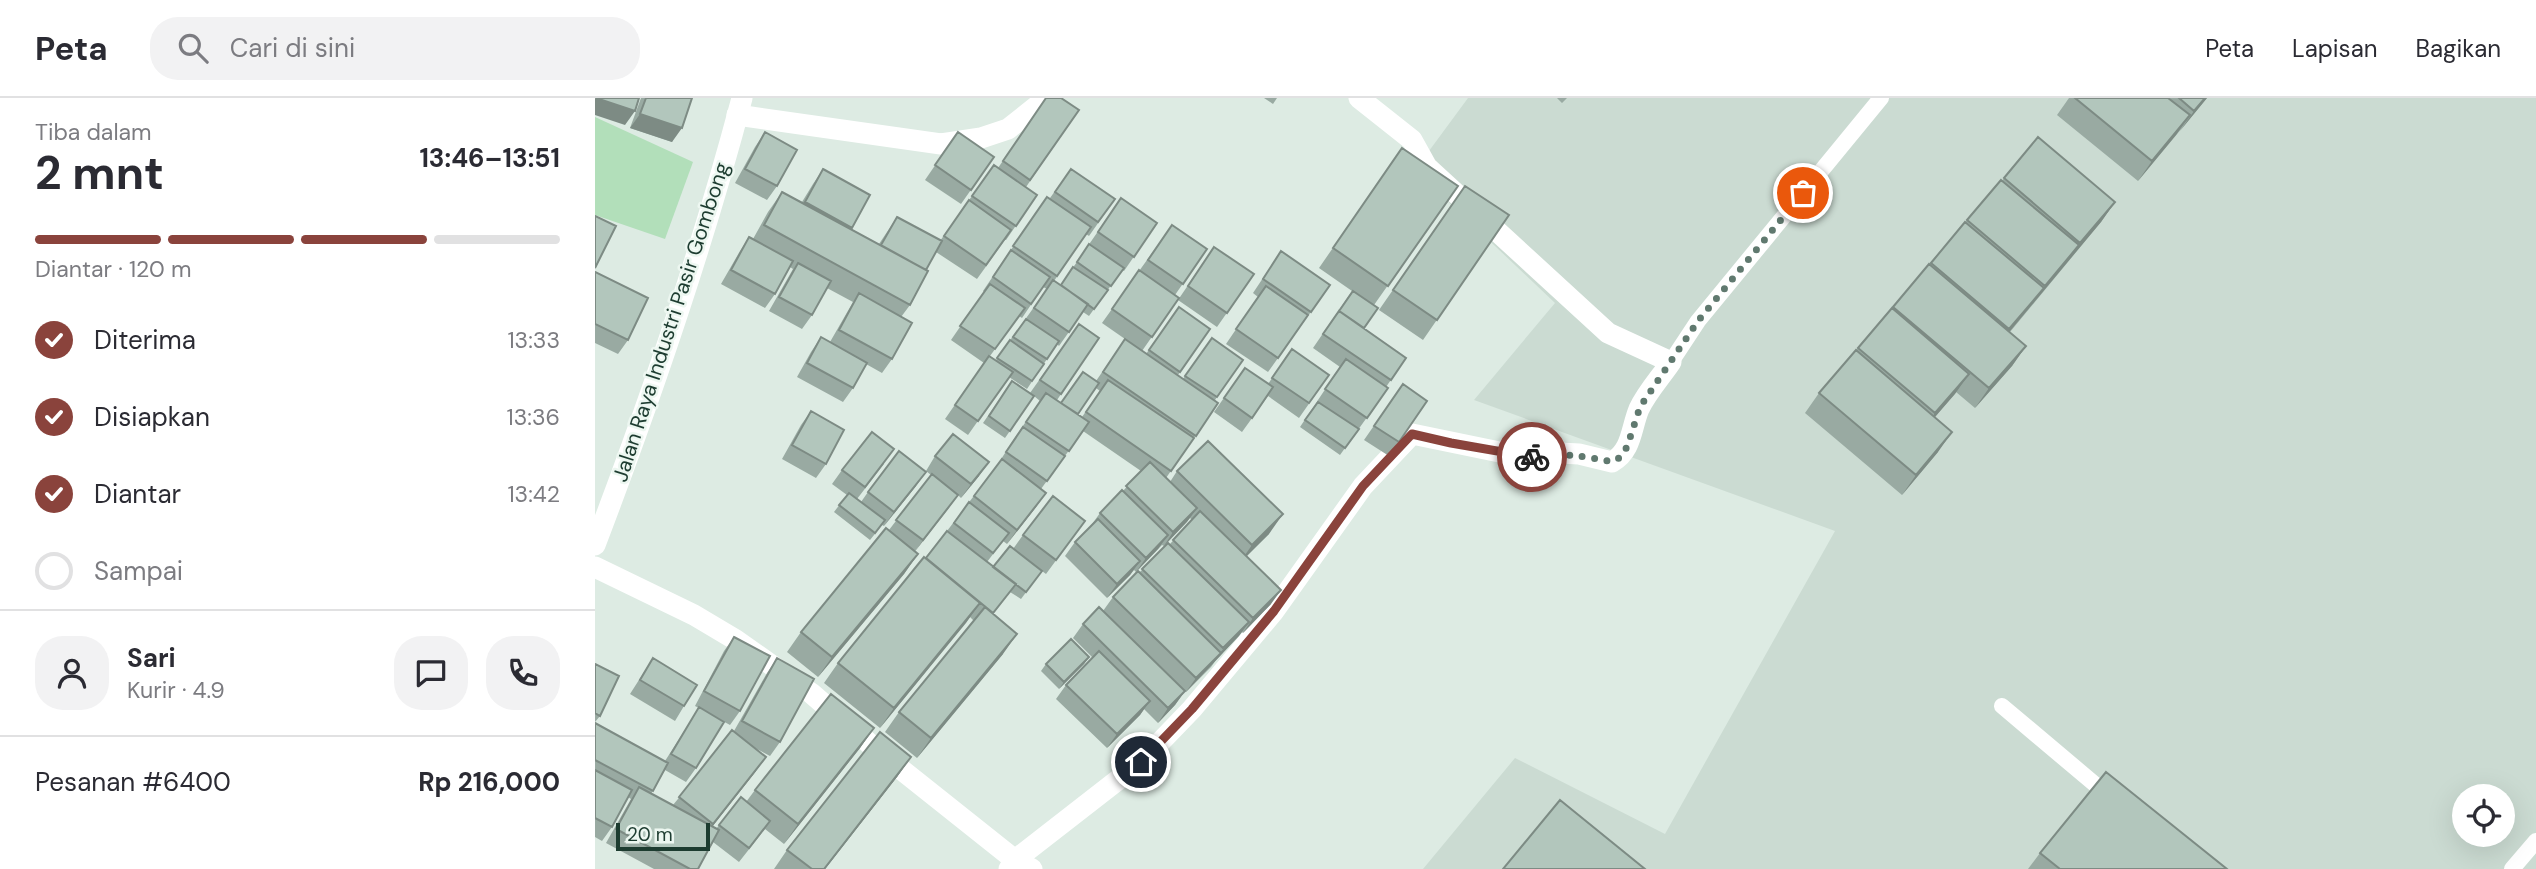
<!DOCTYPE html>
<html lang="id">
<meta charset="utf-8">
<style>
:root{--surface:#fff;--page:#f2f2f3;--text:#2b2b33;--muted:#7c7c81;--line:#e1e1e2;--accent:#8a433c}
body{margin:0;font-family:"DM Sans",sans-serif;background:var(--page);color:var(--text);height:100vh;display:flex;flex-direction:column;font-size:26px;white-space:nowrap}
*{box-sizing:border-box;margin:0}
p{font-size:23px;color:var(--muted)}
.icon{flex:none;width:38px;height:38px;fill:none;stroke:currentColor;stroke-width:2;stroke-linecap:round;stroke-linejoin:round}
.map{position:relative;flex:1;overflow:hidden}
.details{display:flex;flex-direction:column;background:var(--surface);width:595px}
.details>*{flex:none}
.buttons{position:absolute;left:1857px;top:686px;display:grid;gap:14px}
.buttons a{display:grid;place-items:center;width:63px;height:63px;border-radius:50%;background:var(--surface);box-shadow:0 7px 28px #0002;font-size:35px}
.scale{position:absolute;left:21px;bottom:18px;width:94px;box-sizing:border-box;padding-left:7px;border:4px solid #1d3c30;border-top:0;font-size:19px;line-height:24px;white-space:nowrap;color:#1d3c30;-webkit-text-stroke:5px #edf7f1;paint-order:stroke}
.pin{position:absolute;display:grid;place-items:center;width:60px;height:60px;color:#fff;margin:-30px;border:4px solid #fff;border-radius:50%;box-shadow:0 2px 7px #0007}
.courier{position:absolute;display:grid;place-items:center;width:70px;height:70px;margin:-35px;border:5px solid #8a433c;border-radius:50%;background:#fff;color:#222;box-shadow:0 2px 9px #0007}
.headline em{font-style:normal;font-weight:700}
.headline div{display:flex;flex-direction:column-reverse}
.headline{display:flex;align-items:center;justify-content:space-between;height:119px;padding:0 35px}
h1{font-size:46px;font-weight:700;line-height:52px}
.bar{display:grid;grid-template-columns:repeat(4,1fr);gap:10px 7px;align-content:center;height:84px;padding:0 35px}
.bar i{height:9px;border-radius:5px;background:var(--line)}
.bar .current{background:var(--accent)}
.bar p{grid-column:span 4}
.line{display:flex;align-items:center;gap:18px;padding:0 35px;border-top:2px solid var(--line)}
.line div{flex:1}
.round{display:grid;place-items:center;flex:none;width:74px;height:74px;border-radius:28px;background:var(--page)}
ol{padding:0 35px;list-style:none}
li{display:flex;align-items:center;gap:21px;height:77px}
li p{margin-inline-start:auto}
li .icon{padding:7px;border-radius:50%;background:var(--accent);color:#fff;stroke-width:4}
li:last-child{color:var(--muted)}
li i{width:38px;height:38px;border:4px solid var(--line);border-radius:50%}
header{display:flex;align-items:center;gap:42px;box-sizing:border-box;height:98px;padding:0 35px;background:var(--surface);border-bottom:2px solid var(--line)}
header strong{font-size:33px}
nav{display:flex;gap:38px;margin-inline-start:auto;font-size:24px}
.search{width:490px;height:63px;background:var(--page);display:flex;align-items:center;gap:18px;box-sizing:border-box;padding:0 24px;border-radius:28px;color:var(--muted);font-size:26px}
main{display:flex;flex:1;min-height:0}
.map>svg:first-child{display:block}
</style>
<header>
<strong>Peta</strong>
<div class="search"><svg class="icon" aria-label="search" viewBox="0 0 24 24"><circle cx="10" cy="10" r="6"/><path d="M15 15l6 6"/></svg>Cari di sini</div>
<nav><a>Peta</a><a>Lapisan</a><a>Bagikan</a></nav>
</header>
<main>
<section class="details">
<div class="headline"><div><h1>2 mnt</h1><p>Tiba dalam</p></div><em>13:46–13:51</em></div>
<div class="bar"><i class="current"></i><i class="current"></i><i class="current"></i><i></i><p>Diantar · 120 m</p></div>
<ol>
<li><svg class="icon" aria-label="check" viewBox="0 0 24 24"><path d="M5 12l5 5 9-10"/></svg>Diterima<p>13:33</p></li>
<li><svg class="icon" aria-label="check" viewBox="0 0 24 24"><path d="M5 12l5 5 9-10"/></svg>Disiapkan<p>13:36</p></li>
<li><svg class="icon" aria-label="check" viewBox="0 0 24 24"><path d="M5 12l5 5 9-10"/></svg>Diantar<p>13:42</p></li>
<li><i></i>Sampai</li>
</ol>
<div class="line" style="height:126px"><a class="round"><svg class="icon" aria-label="person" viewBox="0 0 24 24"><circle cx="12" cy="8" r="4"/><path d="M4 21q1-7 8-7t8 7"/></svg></a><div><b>Sari</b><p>Kurir · 4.9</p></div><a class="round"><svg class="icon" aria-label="chat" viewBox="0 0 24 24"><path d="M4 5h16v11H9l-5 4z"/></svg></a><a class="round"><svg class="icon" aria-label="phone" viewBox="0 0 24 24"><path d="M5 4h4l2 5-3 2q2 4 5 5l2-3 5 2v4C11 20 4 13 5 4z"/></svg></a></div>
<div class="line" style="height:91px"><div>Pesanan #6400</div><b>Rp 216,000</b></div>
</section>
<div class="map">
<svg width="1941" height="771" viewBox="0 0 1941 771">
<rect width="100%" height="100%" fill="#ddebe3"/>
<path fill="#cbdbd2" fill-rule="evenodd" d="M873,0h1068v771h-1113l92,-111 150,76 170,-303 -361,-131 81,-97 -140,-133zM1869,698h39v39h-39z"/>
<path fill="#b2dfba" d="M0,19l98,45 -28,77 -70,-24z"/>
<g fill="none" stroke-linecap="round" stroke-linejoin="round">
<path stroke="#fff" stroke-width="16" d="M1076,264l27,-41 183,-223
M1407,608l108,91
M1917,771l24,-28"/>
<path stroke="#fff" stroke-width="21" d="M142,17l204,29 40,-6 27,-9 39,-31
M0,469l99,48 42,25 75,53 67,58 137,109 17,9
M414,771l6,-9 126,-98 51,-53 82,-98 89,-125 49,-52 102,21 18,2 28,-4 19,1 33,8c20,-11 19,-34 27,-53 8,-17 22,-32 32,-47l-63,-29 -181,-166 -15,-27 -53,-42"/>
<path stroke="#fff" stroke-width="21" d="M0,447c56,-147 107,-295 147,-447"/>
</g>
<path fill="#99aaa2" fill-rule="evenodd" d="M46,0h51l-20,44 -42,-14z
M451,0l33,12 -53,77 11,8 -31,45h-1l-28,39 -41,-27 -10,18 -16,35 -9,12 -9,42 -10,14 -16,-9 -13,24 -10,14 -46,-25 14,-25 10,-15 9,5 23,-40 -26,-14 -15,27 -10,14 -33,-18 24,-42 -3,-2 -15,27 -10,14 -44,-24 19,-33 9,-14 4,2 15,-27 14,-20 20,10 11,-18 10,-15 47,26 -19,34 28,15 18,-27 43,24 54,-76 4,3z
M669,0h13l-4,6z
M962,0h10l-5,5z
M1474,0h138l-69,83 -81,-66z
M170,34l12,54 -10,14 -32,-17 20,-36z
M363,34l36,25 -33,47 -36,-24z
M807,50l56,38 -84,119 -10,23 42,30 -20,29 2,1 -48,67 -40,-28 40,-60 -27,-19 39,-57 -33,-23z
M476,71l44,30 -26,37 -3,-2 -32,47 7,4 60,-87 36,25 -33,48 -2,-1 -33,46 -6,-4 -24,34 -2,-2 -30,45 -18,-12 -41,58 -23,-16 39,-56 -33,-23 33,-48 -1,-1 21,-31 43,-63 3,1zM448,189l4,2 -51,71 -6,-4 29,-40 3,2z
M1409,80l111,24 -14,20 -91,110 16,14 -14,20 -37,42 -19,-16 -21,25 3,35 -36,43 -97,-82 14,-20 182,-213 1,1z
M870,88l44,29 -86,125 -44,-30z
M577,127l35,24 -32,46 4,3 -37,53 4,3 33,-47 31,22 -32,46 5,4 29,-41 31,22 -28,40 3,3 -52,75 4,4 7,-11 92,63 -23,22 25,48 -28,29 -1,-1 -26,28 -5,7 -25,25 -1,-1 -10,14 -17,18 -14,-14 -4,6 -33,33 -51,-49 10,-14 27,-27 -20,-20 10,-14 20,-13 10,-14 57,-53 22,-24 -2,-2 -26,28 -2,-1 -26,27 -2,-2 -4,5 -23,23 -42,-42 10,-14 15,-15 10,-14 23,-22 18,-20 -58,-40 -42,58 -5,18 -29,37 -4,-3 -16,21 6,5 20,-18 10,-14 62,-14 -39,53 -4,-3 -21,28 -11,-7 -17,22 10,40 -86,104 -32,-26 14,-20 75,-91 -4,-4 -90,111 -56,-45 14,-20 109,-132 49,-64 20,-31 24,-35 -6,-5 -29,42 -22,-15 29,-42 18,12 49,-69 20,14 -42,62 4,3 35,-22 29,-42 -23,-16zM501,290l4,3 -18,26 -4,-3z
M619,149l40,27 -37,53 -39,-27z
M686,153l49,34 -62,87 -42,-28 32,-47 -5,-4z
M0,174l33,68 -10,14 -23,-11z
M697,251l37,26 -30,43 -31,-22 -26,36 -28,-20 31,-44 23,16z
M808,286l24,17 -38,55 -25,-16z
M216,313l15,53 -10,14 -34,-19 19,-34z
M340,358l44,20 -18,22 -3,-3 -43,56 3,3 -14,20 -86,103 -31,-25 14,-20 88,-102 42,-55 -5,-4z
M289,366l-27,35 4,3 7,-10 48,-6 -32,40 -2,-1 -12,15 -36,-28 13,-17 -15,-11 10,-14z
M139,539l6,74 -10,14 -22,-12 -12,55 -10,14 -21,-12 -14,24 22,11 61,-74 33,-58 10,-15 3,84 -10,14 -15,-8 1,23 -44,56 4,2 25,-32 5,5 9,-12 119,-62 -14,20 -76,96 -19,-15 -26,33 -26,-20 -15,27h-44l-48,-26 25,-44 -3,-2 -16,30 -10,14 -7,-4v-114l70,38 34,-53 -4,-2 29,-55z
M494,559l-5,7 -25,25 -18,-18 5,-7z
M58,560l31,48 -9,15 -45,-27z
M0,566l5,52 -5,6z
M316,659l-14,20 -72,92h-51l13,-19z
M1445,755l187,16h-199z"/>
<path fill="#7d8b84" d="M0,0l40,13 -10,14 -30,-10z
M1610,0h2l-27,33 14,-20z
M45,16l42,14 -10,14 -42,-14z
M1595,17l-14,20 -38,46 14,-20z
M1520,104l-14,20 -106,127 14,-20z
M1431,248l-14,20 -37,42 14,-20z
M1374,276l-14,20 -34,39 14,-20z
M1357,334l-14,20 -36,43 14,-20z
M394,364l-10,14 -18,22 10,-14z
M331,374l-10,14 -32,40 10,-14z
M451,395l-10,14 -29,37 10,-14z
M363,397l-10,14 -35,45 10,-14z
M602,410l-10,14 -23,24 9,-14z
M688,416l-14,20 -31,31 14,-20z
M573,437l-10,14 -22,23 10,-14z
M323,456l-14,20 -86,103 14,-20z
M545,463l-10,14 -23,23 10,-14z
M686,492l-10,14 -28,29 10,-15z
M385,505l-14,20 -86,105 14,-20z
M654,524l-10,14 -53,56 10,-14z
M422,536l-14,20 -86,104 14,-20z
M494,559l-5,7 -25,25 5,-7z
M590,593l-10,14 -17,18 10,-15z
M555,603l-10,14 -33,33 10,-14z
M279,630l-14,20 -76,96 14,-20z
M171,659l-10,14 -53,67 10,-14z
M316,659l-14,20 -72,92h-1z"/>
<path fill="#b2c6bc" stroke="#7d8b84" stroke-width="2" d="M1,0h43l-4,13z
M51,0h46l-10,30 -42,-14z
M451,0h15l18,12 -49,70 -27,-19z
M1480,0h93l22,17 -38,46z
M1584,0h26l-11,13z
M170,34l32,18 -20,36 -32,-17z
M363,34l36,25 -23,33 -36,-25z
M1443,39l77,65 -35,41 -76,-65z
M807,50l56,38 -70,100 -55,-38z
M399,67l43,30 -21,31 -44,-30z
M228,71l47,26 -18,33 -47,-26z
M476,71l44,30 -17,23 -43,-30z
M1406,82l78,65 -34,41 -78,-66z
M870,88l44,29 -72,105 -44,-30z
M187,94l146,79 -18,34 -146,-80z
M452,99l44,30 -34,49 -44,-30z
M526,100l36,25 -23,34 -36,-25z
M374,102l42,30 -25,35 -42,-29z
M0,118l21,10 -21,42z
M302,119l45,24 -16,29 -45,-25z
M1370,124l79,66 -35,41 -78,-66z
M577,127l35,24 -24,35 -35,-24z
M154,139l44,24 -18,33 -44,-24z
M494,146l35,24 -13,18 -34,-24z
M619,149l40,27 -27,39 -39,-27z
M416,152l39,27 -19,27 -38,-27z
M686,153l49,34 -19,27 -48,-33z
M203,165l33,18 -19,34 -33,-18z
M1334,166l97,82 -37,42 -96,-81z
M478,169l35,23 -14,19 -33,-24z
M544,172l40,28 -27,39 -40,-28z
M0,174l53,26 -20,42 -33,-16z
M458,182l35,24 -19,28 -35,-24z
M395,186l35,24 -30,41 -35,-23z
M671,188l42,29 -30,43 -42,-29z
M758,193l25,17 -14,20 -25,-17 -2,3z
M264,195l53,30 -20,36 -53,-29z
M584,209l31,22 -30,43 -31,-22z
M1297,210l77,66 -34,39 -77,-65z
M744,213l67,47 -15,22 -68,-46z
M431,221l33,22 -12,18 -34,-22z
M484,226l20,14 -38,56 -21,-14z
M226,239l46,26 -14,25 -46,-25z
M617,240l31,22 -26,37 -32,-21z
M530,241l93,64 -22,33 -93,-64z
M415,242l34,24 -12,17 -35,-23z
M697,251l37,26 -20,28 -37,-25z
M1261,252l96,82 -36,43 -97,-82z
M394,258l24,16 -35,49 -23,-16z
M751,261l42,29 -21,30 -42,-29z
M650,270l28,19 -21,31 -28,-20z
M488,274l16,11 -21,31 -17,-11z
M513,282l86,58 -23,33 -85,-59z
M417,283l22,15 -24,35 -21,-15z
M808,286l24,17 -28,41 -25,-16z
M451,295l43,29 -20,29 -43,-29z
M723,304l41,27 -14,19 -40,-28z
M216,313l33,19 -18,34 -34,-19z
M428,329l42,29 -18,25 -41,-29z
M277,334l22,17 -29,38 -23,-17z
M358,336l36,28 -18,22 -36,-28z
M613,343l75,73 -31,31 -75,-74z
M304,353l27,21 -32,40 -26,-20z
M407,361l44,34 -29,37 -43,-34z
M555,364l47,46 -24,24 -47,-46z
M337,376l26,21 -35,45 -27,-20z
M527,392l46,45 -22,23 -46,-45z
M254,395l36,27 -10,13 -36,-28z
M458,398l32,25 -29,39 -33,-25z
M374,404l40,31 -16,20 -39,-30z
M605,413l81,79 -28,28 -80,-78z
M503,421l42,42 -23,23 -42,-42z
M291,430l32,26 -86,103 -31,-25z
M352,433l69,53 -23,29 -67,-55z
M573,445l81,79 -26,26 -81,-79z
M415,448l32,25 -16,21 -33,-25z
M329,459l56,46 -86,105 -56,-45z
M543,473l83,82 -25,25 -83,-81z
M390,509l32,27 -86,104 -32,-26z
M504,509l86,84 -17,17 -85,-84z
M139,539l36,19 -30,55 -36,-20z
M476,541l18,18 -25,25 -18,-18z
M504,553l51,50 -33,33 -51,-49z
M58,560l44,27 -13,21 -44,-26z
M182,560l37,21 -34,63 -38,-21z
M0,566l24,12 -19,40 -5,-3z
M236,596l43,34 -76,96 -43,-34z
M104,609l25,15 -28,46 -25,-14z
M0,625l73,40 -15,28 -58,-31z
M137,632l34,27 -53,67 -34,-27z
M285,634l31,25 -87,112h-12l-25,-19z
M0,672l37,20 -20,37 -17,-9z
M1511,674l121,97h-167l-20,-16z
M44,689l80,43 -21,39h-8l-74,-40z
M146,699l29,24 -21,27 -30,-23z
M965,702l85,69h-142z"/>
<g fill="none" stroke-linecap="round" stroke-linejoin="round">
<path stroke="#60796f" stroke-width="7" stroke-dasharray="0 12.6" d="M937,359c31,-4 49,-2 80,5l7,-4 8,-11 13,-40 58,-86 105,-128"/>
<path stroke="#8a433c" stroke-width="9" d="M546,664l51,-53 82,-98 89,-125 49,-52 39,9 81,14"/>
</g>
<g text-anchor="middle" stroke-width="5" stroke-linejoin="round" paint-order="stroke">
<g font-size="21" fill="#1d3c30" stroke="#edf7f1">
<text transform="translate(76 224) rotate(-72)" y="7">Jalan Raya Industri Pasir Gombong</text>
</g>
</g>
</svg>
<div class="buttons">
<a><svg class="icon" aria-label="locate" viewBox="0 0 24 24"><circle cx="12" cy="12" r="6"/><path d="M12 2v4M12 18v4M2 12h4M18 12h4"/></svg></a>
</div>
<div class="scale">20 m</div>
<div class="pin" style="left:1208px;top:95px;background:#ea580c"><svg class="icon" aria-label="bag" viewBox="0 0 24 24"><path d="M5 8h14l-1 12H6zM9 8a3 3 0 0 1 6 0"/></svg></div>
<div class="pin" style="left:546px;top:664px;background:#1f2937"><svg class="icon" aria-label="home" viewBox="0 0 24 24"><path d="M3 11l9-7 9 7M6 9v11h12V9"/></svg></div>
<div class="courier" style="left:937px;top:359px"><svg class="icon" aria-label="bike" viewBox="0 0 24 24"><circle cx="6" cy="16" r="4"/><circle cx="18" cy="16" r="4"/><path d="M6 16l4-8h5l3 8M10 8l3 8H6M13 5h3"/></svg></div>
</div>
</main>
